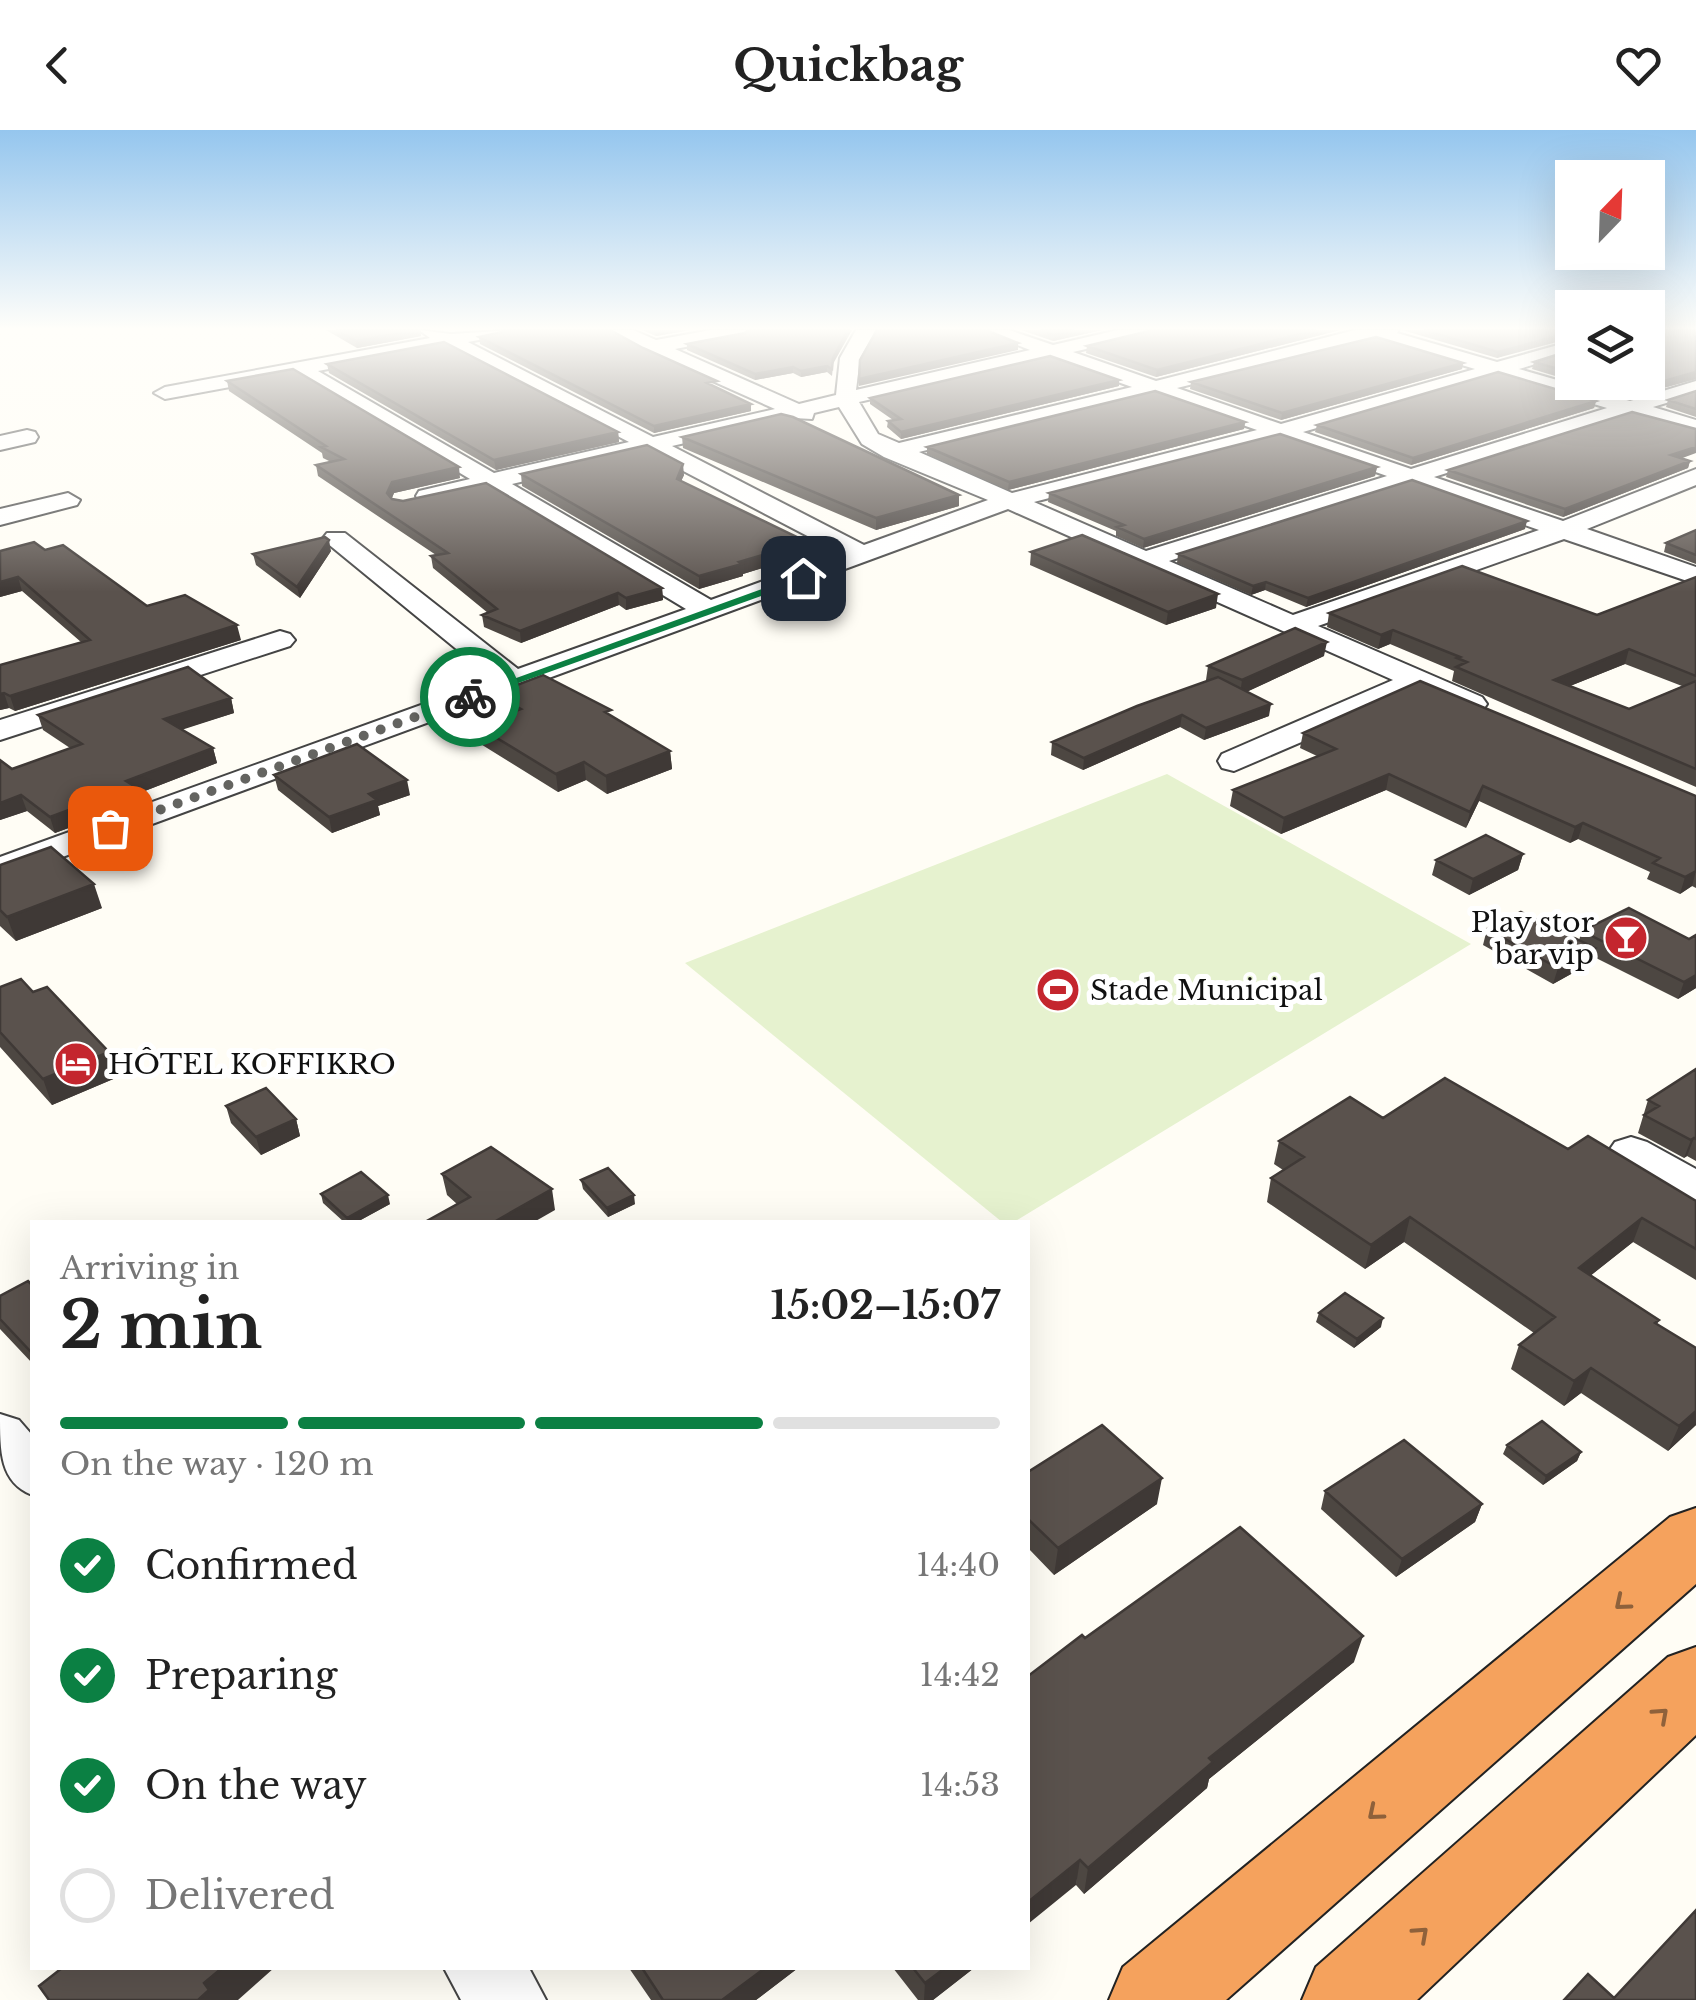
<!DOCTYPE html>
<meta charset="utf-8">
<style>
:root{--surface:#fff;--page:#f2f2f2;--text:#222;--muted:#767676;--line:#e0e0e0;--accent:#0b8043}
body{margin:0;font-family:"Libre Baskerville",serif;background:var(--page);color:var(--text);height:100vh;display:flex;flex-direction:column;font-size:38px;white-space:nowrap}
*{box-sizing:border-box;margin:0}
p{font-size:32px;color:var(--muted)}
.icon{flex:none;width:55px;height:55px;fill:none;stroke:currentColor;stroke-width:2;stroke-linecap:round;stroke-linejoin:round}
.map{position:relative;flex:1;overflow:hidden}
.drawer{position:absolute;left:30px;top:1090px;width:1000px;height:750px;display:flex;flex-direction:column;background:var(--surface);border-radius:0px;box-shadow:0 10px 40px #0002}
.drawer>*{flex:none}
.needle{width:65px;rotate:23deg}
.controls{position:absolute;left:1555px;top:30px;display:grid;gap:20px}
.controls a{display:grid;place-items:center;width:110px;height:110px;border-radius:0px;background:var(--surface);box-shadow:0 10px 40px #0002;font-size:50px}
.pin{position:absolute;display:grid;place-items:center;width:85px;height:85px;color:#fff;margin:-42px;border-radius:20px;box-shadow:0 5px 15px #0006}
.courier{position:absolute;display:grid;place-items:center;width:100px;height:100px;margin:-50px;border:8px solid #0b8043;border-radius:50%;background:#fff;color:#222;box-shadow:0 2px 12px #0007}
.summary em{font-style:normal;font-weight:700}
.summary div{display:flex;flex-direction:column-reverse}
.summary{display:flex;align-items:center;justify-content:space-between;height:170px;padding:0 30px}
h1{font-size:65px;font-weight:700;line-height:75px}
.bar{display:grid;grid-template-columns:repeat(4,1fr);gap:15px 10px;align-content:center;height:120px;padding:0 30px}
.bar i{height:12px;border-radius:8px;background:var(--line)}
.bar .current{background:var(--accent)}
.bar p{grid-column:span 4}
ol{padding:0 30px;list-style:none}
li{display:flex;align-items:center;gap:30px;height:110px}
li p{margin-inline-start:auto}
li .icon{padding:10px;border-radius:50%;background:var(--accent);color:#fff;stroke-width:4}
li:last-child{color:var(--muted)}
li i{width:55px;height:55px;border:5px solid var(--line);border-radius:50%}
header{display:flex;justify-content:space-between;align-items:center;height:130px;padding:0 30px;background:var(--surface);font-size:45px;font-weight:700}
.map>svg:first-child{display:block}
</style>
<header><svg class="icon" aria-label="back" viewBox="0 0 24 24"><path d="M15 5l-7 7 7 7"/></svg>Quickbag<svg class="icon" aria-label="heart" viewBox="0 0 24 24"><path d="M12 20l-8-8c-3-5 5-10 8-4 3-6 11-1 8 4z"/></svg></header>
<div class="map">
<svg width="1696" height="1870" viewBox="0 0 1696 1870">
<rect width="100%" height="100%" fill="#fffdf5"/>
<path fill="#e6f2cf" d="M1167,644l304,170 -457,278h-12l-317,-259z"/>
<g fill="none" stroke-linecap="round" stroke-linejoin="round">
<defs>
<path id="minor" d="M419,200l32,4 63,-4 -3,4 -43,8 185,95 122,-28 -130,-58 -38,-21h26l23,10 55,-10h42l-10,6 -68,13 124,55 37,-9 4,-37 16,-28h20l-16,28 -4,32 174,-40 -50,-20h29l44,15 65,-15h36l-3,4 -78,18 83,29 199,-51h44l-2,3 100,29 75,-21v12l-53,16 111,32 66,-20v13l-43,13 43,13v14l-66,-19 -196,62 129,44 133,-52v16l-109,44 109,38v17l-132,-45 -246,87 164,71 5,7 -5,7h-22l-42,-19 -184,79 -12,-3 -4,-7 4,-7 171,-74 -385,-171 -1008,371v-23l493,-178 -166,-136 -4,-5 4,-5h18l173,136 168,-60 -199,-120 -59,14 -9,-2 -3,-5 3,-5 51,-12 -174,-104 -131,24 -11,-6 11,-6 265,-49zM1375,209l100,30 -194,55 -104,-36zM446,217l183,95 -135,31 -176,-102zM1050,228l82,29 -233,56 -21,-9 -19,-32zM1497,245l110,33 -196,61 -108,-37zM1154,264l103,36 -245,63 -93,-41zM839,277l23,37 22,13 104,43 -124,45 -192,-99 122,-28 18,1 2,-6zM1279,308l108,38 -241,75 -112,-49zM647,322l193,101 -129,47 -199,-116zM1410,354l129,46 -246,85 -124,-54z
M27,300l8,2 3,5 -3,5 -35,8v-14z
M68,363l12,7 -3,5 -77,20v-16z
M280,501l10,3 5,6 -5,6 -290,94v-20z
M1631,1007l16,5 49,27v36l-16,-5 -65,-38 -7,-10 7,-10z
M0,1284l19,6 13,15v60c-32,-13 -32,-43 -32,-81z
M444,1838h85l17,32h-85z"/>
<path id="highway" d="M1696,1378v76l-470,416h-117l14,-33 547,-450z
M1696,1517v88l-279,265h-115l14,-33 352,-310z"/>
</defs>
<use href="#minor" stroke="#444" stroke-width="4"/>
<use href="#highway" stroke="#222" stroke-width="4"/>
<use href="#minor" fill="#fff" fill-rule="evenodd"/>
<use href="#highway" fill="#f5a25d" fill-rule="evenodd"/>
</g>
<path fill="#4d4742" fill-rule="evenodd" d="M326,200h94l1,6 -64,12z
M642,200h48l-34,6z
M1021,200h81l-49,11z
M1153,200h187l-184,47 -70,-24 1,-7z
M1402,200h170l-75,28z
M1696,200v49l-66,18 -51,-15h69z
M511,201l207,57 33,23 -97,22 -174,-89 -1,-7z
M745,203l88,31 -1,12 -5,-4 -26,5 -8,-4 -38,7 -68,-30v-6z
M1572,220v31l-40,-12 2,-7z
M1463,233l-1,6 -181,51 -91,-31 1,-7z
M327,234l291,68 1,10 -123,28 -167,-97z
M227,251l233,97 -66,15 -2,5 270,90 1,12 -37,10 -7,-5 -98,38 -37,-16 -2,-12 6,-2 -55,-45 -2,-12 5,-1 -118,-79 -2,-11 15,-3 -8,-4 -1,-5 -93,-62z
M1119,256l-218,53 -14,-12 1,-6 5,-1 -23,-16v-6z
M1696,261v26l-30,-10 2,-7z
M1596,271l-2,7 -183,57 -96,-33 2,-7z
M1245,292l-1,7 -236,61 -81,-36v-7z
M682,307l277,58v11l-83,24 -193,-82z
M1682,328l8,3 -2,7 -125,49 -117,-40 2,-7z
M1377,337l-2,9 -232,72 -27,-12v-5l-68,-29 1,-9z
M521,344l163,1 -3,6 126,73 -64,20v2l-44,13 -177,-103z
M1525,399l-219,78 -41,-17 -14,5 -74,-32 1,-9z
M1696,400v34l-32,-12 2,-9z
M45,420l102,56 94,34 -226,71 -6,-3 -9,2v-45l81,-23 -59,-51 -22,6v-46z
M331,421l-31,47 -44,-33 -3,-11z
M1031,422l185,56 -50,17 -136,-60z
M1696,447v210l-244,-106 2,-10 -64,-27 -12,5 -51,-22 2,-14 268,2zM1625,534l57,22 -53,23 -59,-23z
M1324,526l-78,36 23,24 -65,24 -24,-13 -97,43 -32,-15 1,-13 156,-61 -2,-1 2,-14z
M493,564l118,22 59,35 2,18 -65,25 -21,-14 -28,12 -79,-49 -2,-17 27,-10 -9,-5z
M231,568l3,15 -52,16 31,19 4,15 -80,31 2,8 -84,31 -28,-22 -27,9v-60l12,9 58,-21 -27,-18 -5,-15z
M1303,603l393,63v92l-4,-2 -12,8 -33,-15 3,-7 -72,-33 -8,4 -91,-42 -13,27 -80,-38 -105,44 -51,-28 3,-16 84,-34 -17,-8z
M274,645l136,20 -32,11 2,9 -48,18 -54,-43z
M1523,724l-5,16 -49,25 -37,-20 4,-15z
M0,735l102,43 -86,33 -16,-15z
M1487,799l92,11 3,-9 107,8 7,49 -18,11 -86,-43 -3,8 -36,20 -70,-39z
M0,857l118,90 -66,28 -52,-58z
M1696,939v92l-9,-5 -3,2 -46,-25 10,-33z
M226,976l70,13 4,17 -39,19 -30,-32z
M1383,988l185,31 128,52v79l-63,-38 -42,33 68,45 -2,4 39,101 -28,26 -87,-58 -17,13 -53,-37 8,-24 15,-12 -130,-91 -39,27 -98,-67 4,-24 12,-8 -9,-6 5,-23z
M442,1044l113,36 -98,-6 -10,-9z
M581,1050l54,24 -27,13 -25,-28z
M321,1064l69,10 -33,18h-13l-21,-19z
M32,1155v78l-32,-34v-33z
M1319,1183l62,14 -27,21 -38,-26z
M1507,1315l74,7 -4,9 -34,24 -40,-31z
M1028,1342l129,32 -103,71 -26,-27z
M1325,1361l157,13 -7,18 -79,55 -75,-68z
M1085,1508l269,24 -145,117 -2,9 -123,106 -8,-9z
M629,1838h169l-42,32h-105z
M893,1838h81l-41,32h-15z"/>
<path fill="#3f3936" d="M420,200l1,6 -64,12 -1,-7z
M656,200h34l-34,6z
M848,200h4l-19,34 -1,12 1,-18z
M1074,200h28l-49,11 1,-6z
M1316,200h24l-184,47 1,-7z
M1572,202v6l-75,20 1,-6z
M1018,213v7l-159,36v-7z
M1463,233l-1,6 -181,51 1,-7z
M827,236v6l-26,5v-6z
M793,237v6l-38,7v-6z
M1696,242v7l-66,18 2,-7z
M1119,250v6l-218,53v-7z
M1596,271l-2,7 -183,57 2,-7z
M751,274v7l-97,22v-7z
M1245,292l-1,7 -236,61 1,-8z
M618,302l1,10 -123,28 -2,-10z
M1696,317v6l-27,10 2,-8z
M1690,331l-2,7 -125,49 2,-8z
M683,334l1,11 -7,15v-11z
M459,337l1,11 -66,15 -5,11 -2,-11 5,-11z
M1377,337l-2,9 -232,72 1,-9z
M959,365v11l-83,24v-12z
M1527,391l-2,8 -219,78 2,-9z
M329,410l2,11 -31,47 -3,-11z
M807,412v12l-64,20v2l-44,13v-13l40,-14z
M18,447l4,14 -22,6v-15z
M1266,452l-1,8 -14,5 2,-9z
M662,458l1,12 -37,10v-12z
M618,463l1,12 -98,38 -1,-12z
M1218,464l-2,14 -50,17 2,-13z
M237,495l4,15 -226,71 -5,-15z
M1393,500l-3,14 -12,5 3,-14z
M1327,512l-3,14 -84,39 2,-15z
M1629,519l-4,15 -75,30 4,-14z
M4,563l5,15 -9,2v-16z
M231,568l3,15 -65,21 -5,-15z
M1271,574l-2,12 -65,24 2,-12z
M1182,585l-2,12 -97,43 1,-12z
M213,618l4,15 -80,31 2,8 -84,31 -5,-16 76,-36z
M670,621l2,18 -65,25 -1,-18z
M584,632l2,18 -28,12 -2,-18z
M1389,644l-3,16 -105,44 3,-16z
M407,650l3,15 -32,11 2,9 -48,18 -3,-16 40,-23z
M1483,656l-4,15 -13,27 4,-16z
M21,665l6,16 -27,9v-17z
M1583,693l-5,16 -8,4 5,-16z
M1523,724l-5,16 -49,25 4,-16z
M1696,741l-4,15 -12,8 5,-17z
M94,754l8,24 -86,33 -9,-24z
M1595,818l-6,16 -36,20 5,-16z
M1696,845v13l-18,11 6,-17z
M109,922l9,25 -66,28 -9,-26z
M296,989l4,17 -39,19 -5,-18z
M1694,1008l-7,18 -3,2 7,-18z
M552,1059l3,21 -21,12h-40z
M388,1065l2,9 -33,18h-9l-1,-4z
M634,1065l1,9 -27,13 -1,-9z
M1410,1087l-6,25 -39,27 6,-24z
M1642,1088l-9,24 -63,50 9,-24z
M1383,1188l-2,9 -27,21 3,-9z
M1591,1238l-10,25 -17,13 10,-25z
M1696,1281v14l-28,26 11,-25z
M1581,1322l-4,9 -34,24 3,-9z
M1162,1348l-5,26 -103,71 4,-27z
M1482,1374l-7,18 -79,55 6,-18z
M1363,1506l-9,26 -145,117 -2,9 -123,106 4,-26 121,-110z
M1080,1730l-4,25 -48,39v-22z
M222,1838h52l-36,32h-40l6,-17z
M765,1838h33l-42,32h-34z
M945,1838h29l-41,32h-9l1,-17z"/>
<path fill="#5a524d" stroke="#3f3936" stroke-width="2.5" d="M336,200h81l-61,11z
M511,200h99l33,18 74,33 -10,2 44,21 -97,22 -175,-89z
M748,200h100l-15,28 -1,11 -5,-3 -26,5 -8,-4 -38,7 -68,-30 58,-11z
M877,200h109l32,13 -159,36 1,-19z
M1040,200h34l-20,5z
M1153,200h163l-159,40 -70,-24z
M1424,200h148v2l-74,20z
M1648,200h48v42l-64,18 -27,-8h43z
M1376,207l87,26 -181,50 -91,-31z
M444,212l174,90 -124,28 -167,-96z
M1572,220v23l-38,-11z
M1050,226l69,24 -218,52 -13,-11 13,-2 -31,-21z
M293,239l166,98 -67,15 -5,11 5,6 11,2 83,-18 176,105 -36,10 -8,-5 -98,38 -38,-16 15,-6 -66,-53 17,-3 -132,-88 28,-6 -23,-12 5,-1 -99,-65z
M1498,242l98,29 -183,57 -96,-33z
M1155,261l90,31 -236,60 -82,-35z
M1696,261v18l-28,-9z
M1632,282l64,17v18l-25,8 19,6 -125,48 -117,-39z
M781,284l12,3 166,78 -83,23 -194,-81z
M1280,304l97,33 -233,72 -27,-12 7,-2 -75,-32z
M647,315l36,19 -6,15 130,63 -68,20 3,2 -43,12 -178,-102z
M1412,350l115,41 -219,77 -42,-16 -13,4 -75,-32z
M1696,400v25l-30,-12z
M1082,405l136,59 -50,18 -137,-60z
M325,407l4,3 -32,47 -44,-33z
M34,412l11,8 18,-5 84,61 38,-11 52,30 -227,71 -6,-3 -4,1v-29l90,-25 -72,-63 -18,5v-31z
M1462,436l135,49 99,-38v99l-67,-27 -75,31 75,29 67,-28v88l-240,-102 11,-5 -10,-4 3,-1 -67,-27 -12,5 -52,-22z
M1295,498l32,14 -85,38 -34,-14z
M188,537l43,31 -67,21 49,29 -87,33 8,5 -84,31 -29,-22 -21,8v-43l12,9 70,-25 -44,-29z
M543,545l68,35 -6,2 65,39 -64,25 -22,-14 -28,12 -79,-48 44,-17 -28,-15z
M1218,547l53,27 -65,24 -24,-13 -98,43 -32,-16 85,-36z
M1420,551l276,115v75l-11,6 -32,-14 7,-5 -77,-35 -8,4 -92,-41 -13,26 -81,-38 -105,44 -51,-28 103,-41 -33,-16z
M357,614l50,36 -38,14 8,6 -48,17 -55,-42z
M1486,705l37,19 -50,25 -37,-19z
M51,717l43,37 -87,33 -7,-7v-45z
M1629,778l60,31 7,-4v40l-12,7 -102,-51z
M1521,782l74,36 -37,20 -71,-39z
M21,849l12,13 14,-5 62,65 -66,27 -43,-47v-45z
M1696,939v70l-2,-1 -3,2 -47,-25 15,-9 -11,-6z
M1445,948l123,71 20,-13 108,65v48l-54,-31 -63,50 80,52 -4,3 41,25v63l-17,15 -88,-58 -17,13 -55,-36 36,-28 -145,-100 -39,28 -100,-67 33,-21 -25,-16 71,-44 33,21z
M266,958l30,31 -40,18 -30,-31z
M491,1017l61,42 -58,33h-69l45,-25 -28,-23z
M608,1038l26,27 -27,13 -26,-28z
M361,1042l27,23 -41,23 -26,-24z
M28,1151l4,4v68l-32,-34v-23z
M1345,1163l38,25 -26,21 -38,-26z
M1542,1291l39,31 -35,24 -39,-31z
M1102,1295l60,53 -104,70 -30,-29v-47z
M1404,1310l78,64 -80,55 -77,-68z
M1240,1397l123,109 -154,122 4,4 -125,106 -8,-8 -52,42v-226l54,-41 3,3z
M1696,1780v90h-132l24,-26 26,24z
M62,1838h160l-18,15 5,7 -11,10h-149l-10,-14z
M642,1838h123l-43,32h-59z
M913,1838h32l-20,15z"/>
<defs><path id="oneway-chevron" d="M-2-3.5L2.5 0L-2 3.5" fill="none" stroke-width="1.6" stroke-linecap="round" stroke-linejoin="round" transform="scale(2.5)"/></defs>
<g stroke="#8e613b">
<use href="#oneway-chevron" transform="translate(1622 1473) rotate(140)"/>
<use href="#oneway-chevron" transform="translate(1661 1585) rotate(-42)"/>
<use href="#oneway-chevron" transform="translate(1375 1683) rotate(140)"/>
<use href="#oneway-chevron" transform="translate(1421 1804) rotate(-42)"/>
</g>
<linearGradient id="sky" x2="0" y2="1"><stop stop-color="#95c6ee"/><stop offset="0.43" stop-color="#fffefa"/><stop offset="1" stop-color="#fffefa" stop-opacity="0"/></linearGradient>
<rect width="1696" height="462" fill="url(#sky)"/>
<path fill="#0b8043" d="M803,444l3,6 -332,119 -10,-2z"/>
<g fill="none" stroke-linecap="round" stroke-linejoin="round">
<path stroke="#646461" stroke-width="10" stroke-dasharray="0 18" d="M110,698l360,-131"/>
</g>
<defs>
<symbol id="bar-disc" viewBox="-11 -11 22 22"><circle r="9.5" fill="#c4262e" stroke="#fff"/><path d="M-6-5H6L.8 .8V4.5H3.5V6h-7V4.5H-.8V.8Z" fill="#fff"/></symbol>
<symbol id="stadium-disc" viewBox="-11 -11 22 22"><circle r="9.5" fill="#c4262e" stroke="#fff"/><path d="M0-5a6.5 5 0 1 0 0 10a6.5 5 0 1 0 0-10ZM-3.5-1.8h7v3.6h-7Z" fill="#fff"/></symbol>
<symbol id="hotel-disc" viewBox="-11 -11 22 22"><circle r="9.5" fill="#c4262e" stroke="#fff"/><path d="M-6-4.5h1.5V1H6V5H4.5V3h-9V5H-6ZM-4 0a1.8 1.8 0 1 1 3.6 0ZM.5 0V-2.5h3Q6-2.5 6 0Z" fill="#fff"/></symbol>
</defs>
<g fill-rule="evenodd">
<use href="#bar-disc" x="1601" y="783" width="50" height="50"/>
<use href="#stadium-disc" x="1033" y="835" width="50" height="50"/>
<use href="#hotel-disc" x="51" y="909" width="50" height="50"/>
</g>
<g text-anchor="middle" stroke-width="10" stroke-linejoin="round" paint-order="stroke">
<g font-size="28" fill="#111" stroke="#fff" text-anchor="start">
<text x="1594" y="802" text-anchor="end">Play stor<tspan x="1594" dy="32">bar vip</tspan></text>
<text x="1090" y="870">Stade Municipal</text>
<text x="108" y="944">HÔTEL KOFFIKRO</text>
</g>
</g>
</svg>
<div class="controls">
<a><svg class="needle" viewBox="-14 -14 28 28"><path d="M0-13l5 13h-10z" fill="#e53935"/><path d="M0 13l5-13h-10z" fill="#767676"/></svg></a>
<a><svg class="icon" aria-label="layers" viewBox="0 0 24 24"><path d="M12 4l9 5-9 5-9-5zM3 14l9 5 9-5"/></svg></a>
</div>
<div class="pin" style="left:110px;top:698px;background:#ea580c"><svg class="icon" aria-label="bag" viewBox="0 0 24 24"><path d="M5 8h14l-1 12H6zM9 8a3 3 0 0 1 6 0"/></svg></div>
<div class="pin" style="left:803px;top:448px;background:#1f2937"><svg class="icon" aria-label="home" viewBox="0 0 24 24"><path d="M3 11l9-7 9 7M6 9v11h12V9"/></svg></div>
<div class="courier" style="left:470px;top:567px"><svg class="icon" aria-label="bike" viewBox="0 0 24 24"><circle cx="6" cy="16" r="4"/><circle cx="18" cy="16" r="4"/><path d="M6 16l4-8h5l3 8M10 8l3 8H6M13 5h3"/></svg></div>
<section class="drawer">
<div class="summary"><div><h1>2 min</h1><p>Arriving in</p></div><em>15:02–15:07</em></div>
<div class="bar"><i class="current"></i><i class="current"></i><i class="current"></i><i></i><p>On the way · 120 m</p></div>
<ol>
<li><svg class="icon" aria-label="check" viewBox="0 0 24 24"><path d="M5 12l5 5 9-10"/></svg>Confirmed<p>14:40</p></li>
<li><svg class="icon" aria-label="check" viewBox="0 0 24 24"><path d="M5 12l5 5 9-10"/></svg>Preparing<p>14:42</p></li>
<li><svg class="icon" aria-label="check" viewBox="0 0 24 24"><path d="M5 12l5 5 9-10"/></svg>On the way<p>14:53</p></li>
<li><i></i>Delivered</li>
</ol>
</section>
</div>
